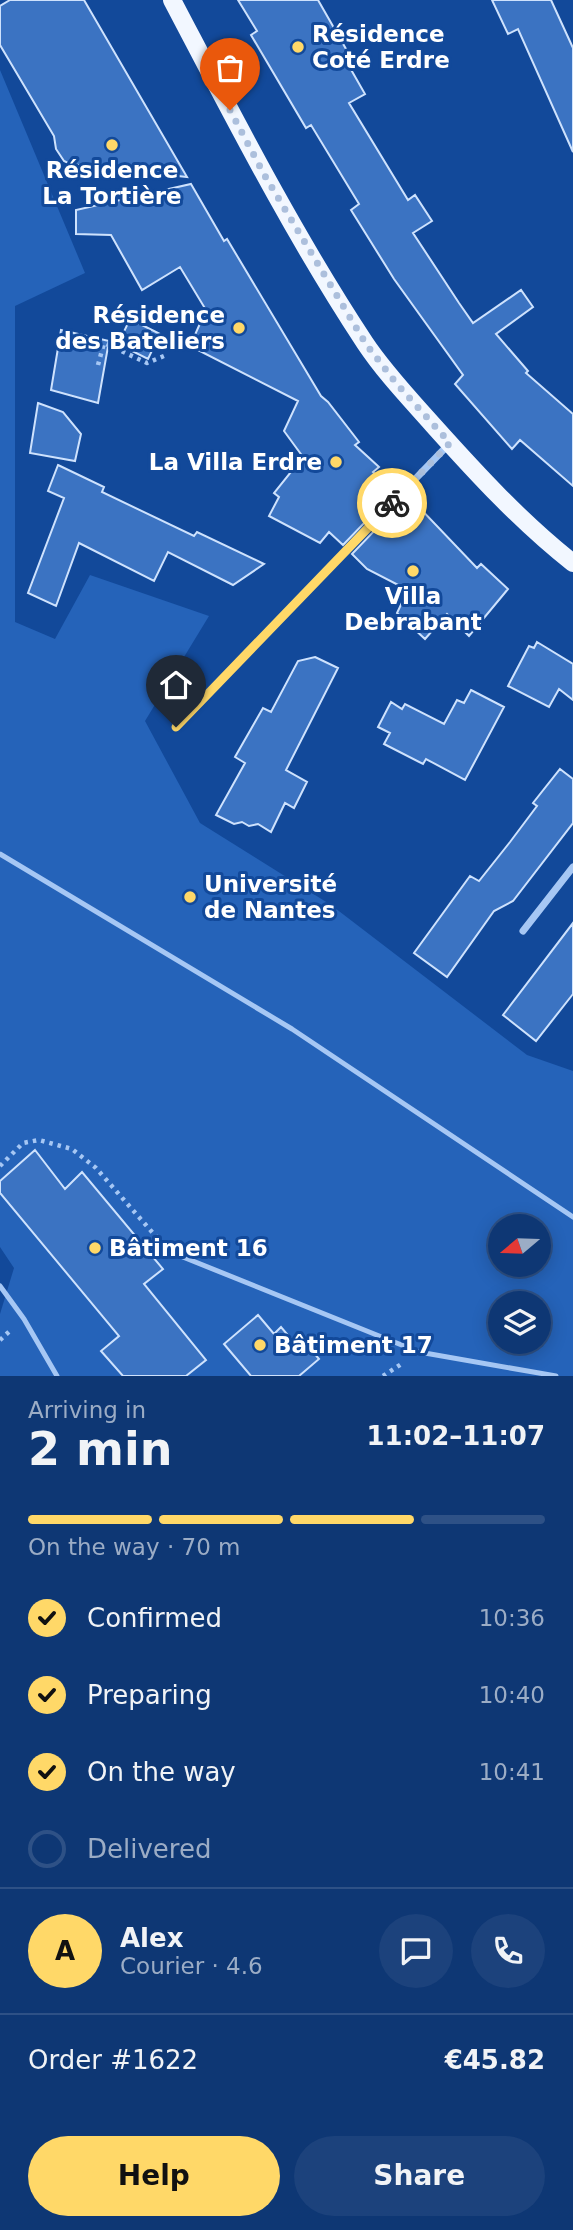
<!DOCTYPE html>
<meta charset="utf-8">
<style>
:root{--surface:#0e3774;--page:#1c427c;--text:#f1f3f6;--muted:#9bacc5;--line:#2e5186;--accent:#ffd868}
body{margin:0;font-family:"DejaVu Sans",sans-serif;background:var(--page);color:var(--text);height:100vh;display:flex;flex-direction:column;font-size:26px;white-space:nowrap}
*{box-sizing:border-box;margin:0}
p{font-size:23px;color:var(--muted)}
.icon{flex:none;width:38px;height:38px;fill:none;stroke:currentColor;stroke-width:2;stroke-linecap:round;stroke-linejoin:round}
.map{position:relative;height:1376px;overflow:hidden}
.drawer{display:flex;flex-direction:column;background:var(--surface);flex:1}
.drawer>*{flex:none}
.needle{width:46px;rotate:251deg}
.tools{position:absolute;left:488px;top:1214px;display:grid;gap:14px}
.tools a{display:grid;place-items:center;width:63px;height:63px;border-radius:50%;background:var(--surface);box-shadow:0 4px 18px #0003,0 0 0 2px var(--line);font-size:35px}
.pin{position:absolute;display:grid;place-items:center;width:60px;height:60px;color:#fff;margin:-72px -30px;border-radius:50% 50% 50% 0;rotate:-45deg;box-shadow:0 0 7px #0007}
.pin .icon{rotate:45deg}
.courier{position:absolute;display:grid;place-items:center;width:70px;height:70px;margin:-35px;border:5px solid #ffd868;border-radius:50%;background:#fff;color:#222;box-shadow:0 2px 9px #0007}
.headline em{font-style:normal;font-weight:800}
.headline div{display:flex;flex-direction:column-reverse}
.headline{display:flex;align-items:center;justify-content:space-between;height:119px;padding:0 28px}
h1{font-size:46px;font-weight:800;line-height:52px}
.bar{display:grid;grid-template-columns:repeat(4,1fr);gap:10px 7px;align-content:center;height:84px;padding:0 28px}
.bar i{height:9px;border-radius:5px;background:var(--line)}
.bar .current{background:var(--accent)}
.bar p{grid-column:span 4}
.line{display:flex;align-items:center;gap:18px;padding:0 28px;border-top:2px solid var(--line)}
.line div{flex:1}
.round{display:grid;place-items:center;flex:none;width:74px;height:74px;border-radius:37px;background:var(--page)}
ol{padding:0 28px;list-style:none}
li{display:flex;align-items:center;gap:21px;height:77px}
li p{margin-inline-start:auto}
li .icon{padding:7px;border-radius:50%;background:var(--accent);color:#111;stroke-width:4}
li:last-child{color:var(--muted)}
li i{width:38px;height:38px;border:4px solid var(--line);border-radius:50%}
.cta{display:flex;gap:14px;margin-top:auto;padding:14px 28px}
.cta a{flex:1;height:80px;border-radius:42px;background:var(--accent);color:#111;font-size:28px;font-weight:800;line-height:80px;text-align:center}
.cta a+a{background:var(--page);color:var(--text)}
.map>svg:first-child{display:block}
</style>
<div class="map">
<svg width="573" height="1376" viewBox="0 0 573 1376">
<rect width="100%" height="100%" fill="#12499a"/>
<path fill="#2563b9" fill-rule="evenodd" d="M0,70l85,203 -70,33v316l40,17 35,-64 119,41 -64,105 55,102 131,82 196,150 46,16v305h-573v-62l14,-46 -14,-21zM500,1227h39v38h-39zM500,1304h39v38h-39z"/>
<path fill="#3b73c2" stroke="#cee2fd" stroke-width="2" d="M10,0h74l103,177 -117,-13 -6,-3 -8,-12 -2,-13 -54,-91v-39z
M238,0h80l32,56 -5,3 20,35 -16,9 59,97 7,-5 17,26 -19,12 46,70 14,20 48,-33 12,17 -37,27 32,37 -2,2 47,41v72l-53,-46 -8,9 -57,-65 8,-9 -69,-96 -43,-69 8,-6 -48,-79 -5,3 -55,-93 6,-4z
M492,0h59l22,48v104l-55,-123 -10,5z
M191,184l33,57 3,-2 94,157 7,6 31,40 -4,3 24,22 -6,5 20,21 -50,52 -14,-13 -9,11 -51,-27 10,-19 -5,-4 29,-36 -19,-26 14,-30 -108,-55 16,-36 -26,-43 -38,23 -31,-55 -35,-1v-24z
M130,319l30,15 -12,25 -30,-15z
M61,330l48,11 -11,62 -47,-13z
M38,403l25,9 18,22 -6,27 -45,-8z
M58,465l46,22 -2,5 92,44 3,-4 67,32 -31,21 -65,-33 -14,29 -75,-38 -23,63 -28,-13 36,-95 -16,-7z
M402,502l8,8 5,-7 62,65 4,-4 27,25 -39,47 -22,-22 -22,25 -28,-26 11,-23 -41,-21 -15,-15z
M537,642l36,22v36l-14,-11 -10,18 -41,-21 21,-40 5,2z
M315,657l23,11 -52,102 21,12 -13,26 -9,-5 -14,29 -13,-8 -9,2 -7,-4 -8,2 -18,-9 29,-52 -10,-6 28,-49 8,4 27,-51z
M471,690l33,17 -39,73 -39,-21 -3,5 -39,-20 6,-11 -12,-6 13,-25 11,7 3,-5 39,20 13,-24 7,3z
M560,769l13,10v44l-60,78 -19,10 -47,66 -33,-24 56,-77 9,5 31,-39 27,-36 -4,-3z
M573,923v71l-37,47 -33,-26z
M35,1150l30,39 17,-17 81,97 -19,15 62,76 -20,16h-63l-22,-25 18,-15 -119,-143v-12z
M258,1315l16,19 7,-7 16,19 7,-5 15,18 -20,17h-48l-27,-32z"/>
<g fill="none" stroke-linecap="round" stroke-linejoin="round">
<path stroke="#a6c7f4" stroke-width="4.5" stroke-dasharray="3.5 5" stroke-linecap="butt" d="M98,365l6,-22 43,20 17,-7
M0,1166l23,-23 16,-3 33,9 24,19 63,72
M0,1340l12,-11
M383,1376l20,-13"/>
<path stroke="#a6c7f4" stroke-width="5" d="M0,854l292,175 281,188
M168,1251l251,101 137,24
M0,1286l24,33 33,57"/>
<path stroke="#a6c7f4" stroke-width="7" d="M176,727l274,-284
M523,931l50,-64"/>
<path stroke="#f2f7ff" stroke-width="18" d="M172,0c61,116 121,234 193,343 20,30 45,56 68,82 44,49 88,97 140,138"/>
</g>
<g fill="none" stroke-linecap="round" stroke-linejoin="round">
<path stroke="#acbfdc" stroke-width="7" stroke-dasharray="0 12.6" d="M230,110l35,66 101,168 30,39 54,60 -58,60"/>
<path stroke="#ffd868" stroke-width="9" d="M176,727l216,-224"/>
</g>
<g fill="#ffd868" stroke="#12499a" stroke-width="2.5">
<circle cx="298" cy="47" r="7"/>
<circle cx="112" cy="145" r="7"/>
<circle cx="239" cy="328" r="7"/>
<circle cx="336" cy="462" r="7"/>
<circle cx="413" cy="571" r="7"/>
<circle cx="190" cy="897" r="7"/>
<circle cx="95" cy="1248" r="7"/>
<circle cx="260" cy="1345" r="7"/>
</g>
<g text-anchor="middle" stroke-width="6" stroke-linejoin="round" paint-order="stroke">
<g font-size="23" font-weight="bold" fill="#fff" stroke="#12499a" text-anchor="start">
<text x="312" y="42">Résidence<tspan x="312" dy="26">Coté Erdre</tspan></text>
<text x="112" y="178" text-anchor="middle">Résidence<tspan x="112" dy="26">La Tortière</tspan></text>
<text x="225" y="323" text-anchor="end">Résidence<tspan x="225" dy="26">des Bateliers</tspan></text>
<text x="322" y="470" text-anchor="end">La Villa Erdre</text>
<text x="413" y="604" text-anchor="middle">Villa<tspan x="413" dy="26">Debrabant</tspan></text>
<text x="204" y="892">Université<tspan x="204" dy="26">de Nantes</tspan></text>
<text x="109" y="1256">Bâtiment 16</text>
<text x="274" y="1353">Bâtiment 17</text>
</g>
</g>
</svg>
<div class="tools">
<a><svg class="needle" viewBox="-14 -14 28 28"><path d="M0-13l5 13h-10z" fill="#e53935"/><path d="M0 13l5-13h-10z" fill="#9bacc5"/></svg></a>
<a><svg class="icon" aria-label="layers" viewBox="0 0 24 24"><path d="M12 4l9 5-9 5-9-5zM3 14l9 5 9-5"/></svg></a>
</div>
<div class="pin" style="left:230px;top:110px;background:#ea580c"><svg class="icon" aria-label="bag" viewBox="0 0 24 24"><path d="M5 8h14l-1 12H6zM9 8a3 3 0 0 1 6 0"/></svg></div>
<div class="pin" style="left:176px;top:727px;background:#1f2937"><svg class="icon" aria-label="home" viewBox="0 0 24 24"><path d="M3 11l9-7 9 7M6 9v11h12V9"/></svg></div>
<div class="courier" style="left:392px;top:503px"><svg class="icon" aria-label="bike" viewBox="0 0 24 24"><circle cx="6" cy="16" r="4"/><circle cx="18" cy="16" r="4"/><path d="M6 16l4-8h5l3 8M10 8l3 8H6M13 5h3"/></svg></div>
</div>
<section class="drawer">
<div class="headline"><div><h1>2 min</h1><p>Arriving in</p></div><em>11:02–11:07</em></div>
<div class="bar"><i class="current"></i><i class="current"></i><i class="current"></i><i></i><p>On the way · 70 m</p></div>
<ol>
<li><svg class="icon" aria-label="check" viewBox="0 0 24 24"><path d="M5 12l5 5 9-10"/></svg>Confirmed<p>10:36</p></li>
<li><svg class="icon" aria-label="check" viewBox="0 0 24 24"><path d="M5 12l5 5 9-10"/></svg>Preparing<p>10:40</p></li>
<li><svg class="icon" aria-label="check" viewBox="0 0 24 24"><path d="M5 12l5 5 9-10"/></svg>On the way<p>10:41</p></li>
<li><i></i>Delivered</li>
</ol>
<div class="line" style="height:126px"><b class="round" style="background:var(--accent);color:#111">A</b><div><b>Alex</b><p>Courier · 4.6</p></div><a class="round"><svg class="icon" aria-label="chat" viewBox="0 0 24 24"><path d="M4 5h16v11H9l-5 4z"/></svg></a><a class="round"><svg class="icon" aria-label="phone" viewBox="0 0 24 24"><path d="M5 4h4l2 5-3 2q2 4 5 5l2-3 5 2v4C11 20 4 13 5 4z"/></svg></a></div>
<div class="line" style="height:91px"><div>Order #1622</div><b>€45.82</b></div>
<div class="cta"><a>Help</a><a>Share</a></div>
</section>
